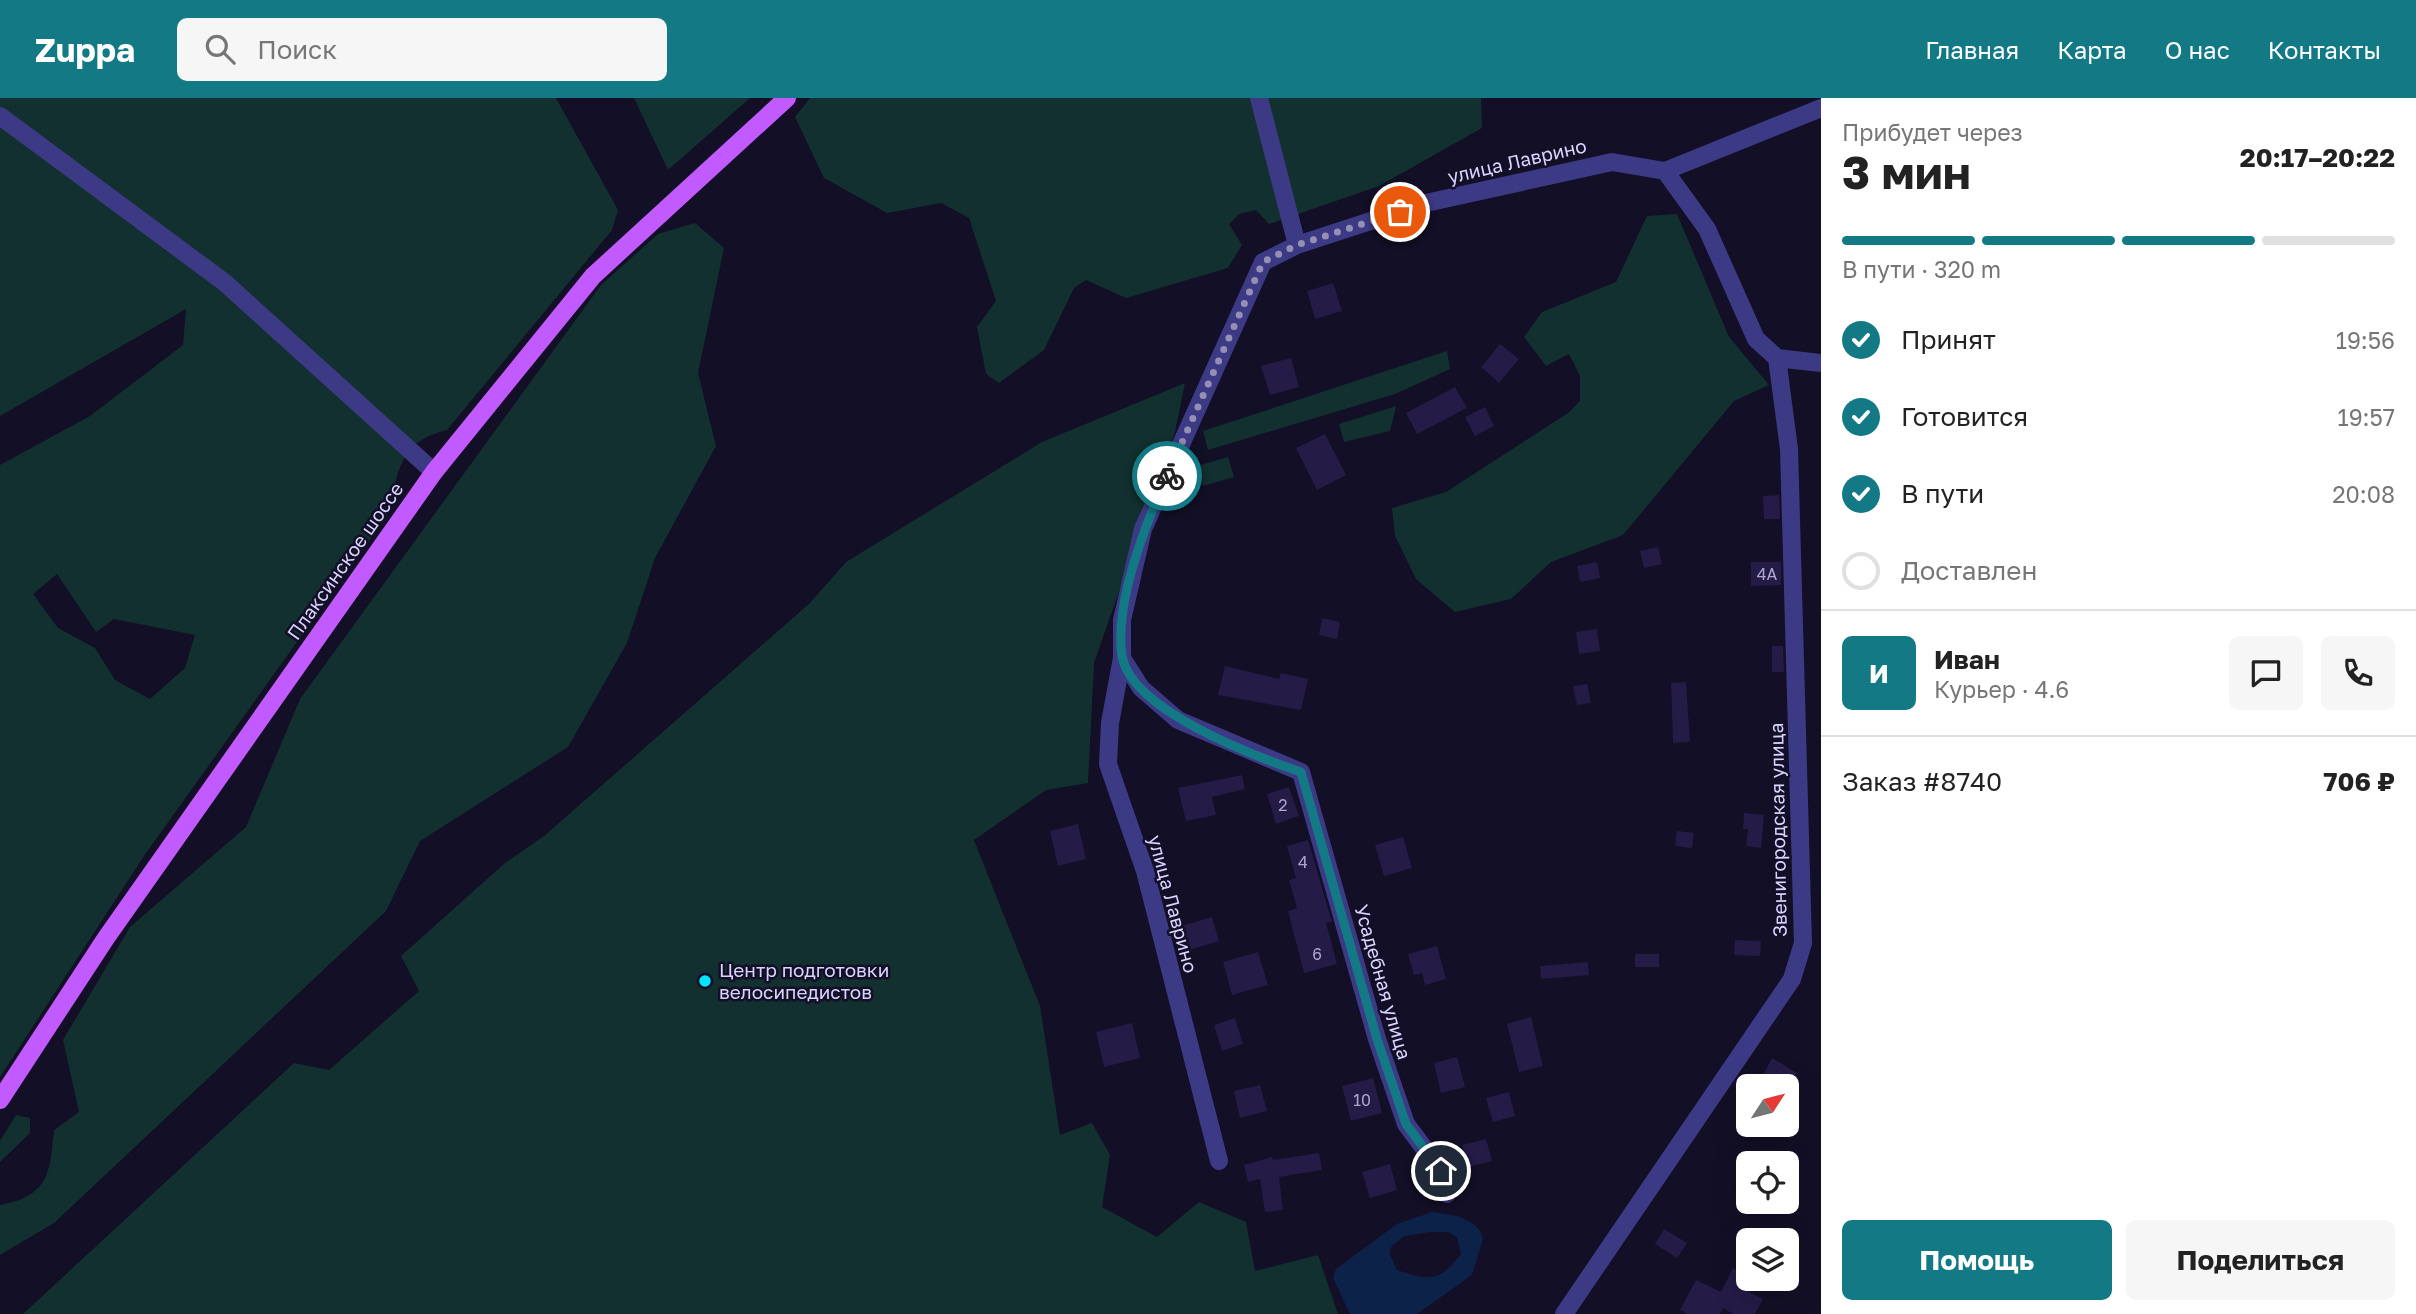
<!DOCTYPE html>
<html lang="ru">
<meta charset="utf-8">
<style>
:root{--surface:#fff;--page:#f6f6f6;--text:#222;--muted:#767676;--line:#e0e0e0;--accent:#137a85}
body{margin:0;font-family:"Golos Text",sans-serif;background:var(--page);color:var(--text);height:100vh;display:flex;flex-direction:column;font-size:26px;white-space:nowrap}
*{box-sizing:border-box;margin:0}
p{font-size:23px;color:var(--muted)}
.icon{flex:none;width:38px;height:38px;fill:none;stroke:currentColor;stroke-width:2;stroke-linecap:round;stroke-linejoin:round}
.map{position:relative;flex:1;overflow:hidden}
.details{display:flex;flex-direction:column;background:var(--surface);width:595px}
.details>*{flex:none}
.needle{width:46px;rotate:54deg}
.buttons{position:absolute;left:1736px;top:976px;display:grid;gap:14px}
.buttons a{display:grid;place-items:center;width:63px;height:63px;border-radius:10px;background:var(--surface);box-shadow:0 7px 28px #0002;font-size:35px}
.pin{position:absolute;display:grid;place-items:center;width:60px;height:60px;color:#fff;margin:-30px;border:4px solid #fff;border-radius:50%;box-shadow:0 2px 7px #0007}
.courier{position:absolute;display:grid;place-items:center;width:70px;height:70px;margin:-35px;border:5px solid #137a85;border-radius:50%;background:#fff;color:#222;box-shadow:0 2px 9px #0007}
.head em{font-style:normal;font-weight:700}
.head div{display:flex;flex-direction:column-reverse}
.head{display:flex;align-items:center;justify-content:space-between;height:119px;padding:0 21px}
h1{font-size:46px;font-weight:700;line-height:52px}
.bar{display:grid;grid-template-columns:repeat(4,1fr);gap:10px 7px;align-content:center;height:84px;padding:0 21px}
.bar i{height:9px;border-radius:5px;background:var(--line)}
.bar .active{background:var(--accent)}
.bar p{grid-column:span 4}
.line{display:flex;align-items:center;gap:18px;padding:0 21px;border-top:2px solid var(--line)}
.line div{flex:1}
.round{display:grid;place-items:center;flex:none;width:74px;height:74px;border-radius:10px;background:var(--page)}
ol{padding:0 21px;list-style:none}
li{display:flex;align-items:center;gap:21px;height:77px}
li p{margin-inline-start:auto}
li .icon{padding:7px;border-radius:50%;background:var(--accent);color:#fff;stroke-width:4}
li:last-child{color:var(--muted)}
li i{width:38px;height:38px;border:4px solid var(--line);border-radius:50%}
.primary-button{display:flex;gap:14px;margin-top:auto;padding:14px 21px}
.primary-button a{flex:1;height:80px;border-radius:10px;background:var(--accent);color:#fff;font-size:28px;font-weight:700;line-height:80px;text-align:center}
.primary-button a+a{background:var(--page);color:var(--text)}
header{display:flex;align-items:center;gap:42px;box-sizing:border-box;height:98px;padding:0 35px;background:var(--accent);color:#fff}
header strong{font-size:33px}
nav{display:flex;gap:38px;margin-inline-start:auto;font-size:24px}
.search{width:490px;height:63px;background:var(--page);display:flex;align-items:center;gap:18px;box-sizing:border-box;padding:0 24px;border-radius:10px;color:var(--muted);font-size:26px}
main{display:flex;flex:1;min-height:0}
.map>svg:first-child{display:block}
</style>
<header>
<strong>Zuppa</strong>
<div class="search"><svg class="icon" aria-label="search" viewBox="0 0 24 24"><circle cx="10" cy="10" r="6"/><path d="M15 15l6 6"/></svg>Поиск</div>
<nav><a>Главная</a><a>Карта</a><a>О нас</a><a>Контакты</a></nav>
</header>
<main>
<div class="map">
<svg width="1821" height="1216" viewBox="0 0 1821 1216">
<rect width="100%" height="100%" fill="#130f26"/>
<path fill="#12302f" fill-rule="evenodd" d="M0,0h556l62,112 -6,20 -165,200c-50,12 -48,43 -60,86l-243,340 -144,221v-612l90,-49 93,-71 3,-36 -186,107zM57,476l39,58 18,-13 81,16 -10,33 -35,31 -35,-19 -20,-32 -37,-20 -25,-34z
M634,0h116l-82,72z
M810,0h671l1,30 -103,58 -110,38 -13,-14 -17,4 -10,10 13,21 -14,23 -102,30 -40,-18 -12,8 -30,62 -45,33 -13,-9 -9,-47 19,-26 -27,-83 -28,-15 -54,10 -63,-35 -29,-61z
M1677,116l52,123 40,48 -35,16 -111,134 -72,27 -40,37 -56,13 -39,-33 -21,-43 -3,-28 54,-16 122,-79 12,-12v-25l-11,-22 -23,12 -22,-29 18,-25 74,-30 31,-66z
M695,125l29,25 -26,125 18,73 -61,112 -28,85 -59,104 -148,94 -34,70 -332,312 -54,32v-50c49,-9 50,-32 54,-75l25,-18 -16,-72 67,-113 116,-100 54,-128 301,-414 57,-51z
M1447,253l3,18 -55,25 -187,56 -5,-19z
M1185,285l-10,49 -81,231 -6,120 -42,7 -72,50 66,166 20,129 32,-12 18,32 -8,52 55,30 42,-35 47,20 9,49 63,-16 20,59h-1315l271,-251 35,7 90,-79 -18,-35 104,-93 39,-27 266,-233 36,-41 196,-120z
M1396,308l-6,25 -46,11 -5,-18z
M1228,359l6,20 -31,9 -6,-20z
M16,1017l14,3v15l-30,29v-21z"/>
<path fill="#0c2248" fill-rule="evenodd" d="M1432,1114l26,4 16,8 6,7 3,8 -11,36 -55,39h-67l-17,-36 3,-9 61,-45zM1430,1134h18l9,5 4,17c-21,28 -32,27 -64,16l-7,-15 1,-8 13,-11z"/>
<path fill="#241b47" d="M1333,185l9,28 -27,8 -8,-28z
M1500,246l19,15 -20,24 -18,-16z
M1291,260l8,29 -29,8 -9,-29z
M1455,289l12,21 -50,26 -11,-21z
M1485,309l9,19 -19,10 -10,-19z
M1325,336l21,41 -29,15 -21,-42z
M1779,397l1,24h-16l-1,-23z
M1658,449l4,17 -18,4 -4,-17z
M1597,464l3,16 -20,4 -3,-16z
M1751,464h30v23l-30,1z
M1322,520l18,4 -3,17 -18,-4z
M1597,531l3,22 -21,3 -3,-22z
M1772,548h11l1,26h-12z
M1225,568l54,13 2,-6 27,6 -7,31 -83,-15z
M1686,584l4,60 -17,1 -2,-60z
M1587,586l4,19 -14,2 -4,-19z
M1242,677l3,14 -33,8 4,18 -30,6 -8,-33z
M1289,689l10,29 -23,8 -9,-30z
M1744,715l20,2 -3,33 -15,-2 2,-17h-5z
M1078,726l8,35 -28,7 -8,-35z
M1677,733l17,2 -2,15 -17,-2z
M1403,739l9,31 -28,8 -9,-31z
M1308,742l24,82 -6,1 11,41 -33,9 -16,-62 9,-3 -8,-28 7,-2 -9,-32z
M1212,819l7,24 -37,11 -7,-24z
M1735,842l26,1 -1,15 -26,-1z
M1437,848l9,33 -21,6 -3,-12 -8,2 -6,-21z
M1258,854l10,33 -36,10 -9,-33z
M1635,856h24v13h-24z
M1588,864l1,13 -48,4 -1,-13z
M1531,919l12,49 -24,6 -12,-48z
M1235,920l8,26 -21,7 -8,-26z
M1132,925l8,35 -36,9 -8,-35z
M1457,959l8,30 -24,6 -7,-30z
M1772,960l25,15 -8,14h-15l-13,-8z
M1373,980l9,35 -31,8 -9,-35z
M1260,987l7,26 -27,7 -6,-27z
M1509,994l6,24 -22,6 -7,-24z
M1486,1041l6,22 -24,6 -6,-22z
M1319,1055l3,17 -43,7 4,33 -18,2 -5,-33 -12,3 -4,-17 28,-8 1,3z
M1390,1066l7,26 -27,8 -8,-26z
M1664,1131l23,14 -10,15 -22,-14z
M1733,1170l14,7 -6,13 22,11 -8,15h-22l-10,-6 -3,6h-32l-8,-4 16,-30 25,12z"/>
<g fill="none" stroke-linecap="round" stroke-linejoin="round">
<path stroke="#3d3a85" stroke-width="18" d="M1259,0l38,147
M0,18l224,166 210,190
M1665,73l42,58 49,110 21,19 44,5
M1665,73l156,-63
M1122,560l-12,65 -2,41 37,107 74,290
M1447,1096l-6,-23 -35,-47 -29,-85 -76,-267 -123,-52 -37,-32 -19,-30v-38l21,-91 120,-267 34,-17 129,-42 186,-41 53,9
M1564,1216l228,-335 11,-36 -14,-494 -12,-91"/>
<path stroke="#c25bff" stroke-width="18" d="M0,1002l106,-162 328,-466 159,-196 194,-178"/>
</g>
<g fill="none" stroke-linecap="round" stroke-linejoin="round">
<path stroke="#948fb3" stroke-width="7" stroke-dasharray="0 12.6" d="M1167,378l96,-214 34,-17 103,-33"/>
<path stroke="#137a85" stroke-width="9" d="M1167,378c-21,47 -53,127 -45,180 9,54 132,100 179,116l76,267 29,85 35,47"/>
</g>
<circle fill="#00e5ff" stroke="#130f26" stroke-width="2.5" cx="705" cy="883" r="7"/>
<g text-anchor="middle" stroke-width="5" stroke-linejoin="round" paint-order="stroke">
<g font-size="16" fill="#aca6d1">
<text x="1767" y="482">4А</text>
<text x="1283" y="713">2</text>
<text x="1303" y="770">4</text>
<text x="1317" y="862">6</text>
<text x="1362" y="1008">10</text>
</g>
<g font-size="19" fill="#d9d4ff" stroke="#130f26">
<text transform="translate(1517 63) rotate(-13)" y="7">улица Лаврино</text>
<text transform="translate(345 463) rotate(-55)" y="7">Плаксинское шоссе</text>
<text transform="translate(1778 732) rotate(-91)" y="7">Звенигородская улица</text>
<text transform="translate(1173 806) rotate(75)" y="7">улица Лаврино</text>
<text transform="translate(1383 884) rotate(74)" y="7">Усадебная улица</text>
</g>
<g font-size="19" fill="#d9d4ff" stroke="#130f26" text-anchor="start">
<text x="719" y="879">Центр подготовки<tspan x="719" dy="22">велосипедистов</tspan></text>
</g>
</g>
</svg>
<div class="buttons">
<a><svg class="needle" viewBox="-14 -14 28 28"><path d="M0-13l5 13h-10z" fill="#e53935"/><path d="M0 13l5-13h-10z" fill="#767676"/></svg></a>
<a><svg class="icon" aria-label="locate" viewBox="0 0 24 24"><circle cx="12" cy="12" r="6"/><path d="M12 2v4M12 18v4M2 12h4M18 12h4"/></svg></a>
<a><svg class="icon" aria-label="layers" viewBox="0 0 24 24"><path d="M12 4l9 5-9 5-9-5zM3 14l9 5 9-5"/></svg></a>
</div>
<div class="pin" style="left:1400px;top:114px;background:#ea580c"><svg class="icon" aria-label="bag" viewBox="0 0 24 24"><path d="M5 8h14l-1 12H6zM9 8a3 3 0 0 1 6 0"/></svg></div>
<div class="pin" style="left:1441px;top:1073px;background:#1f2937"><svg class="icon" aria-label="home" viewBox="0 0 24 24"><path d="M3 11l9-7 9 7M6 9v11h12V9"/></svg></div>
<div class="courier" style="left:1167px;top:378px"><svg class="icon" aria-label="bike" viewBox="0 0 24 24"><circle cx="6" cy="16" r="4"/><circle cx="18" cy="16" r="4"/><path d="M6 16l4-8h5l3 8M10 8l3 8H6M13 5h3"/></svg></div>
</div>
<section class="details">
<div class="head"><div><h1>3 мин</h1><p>Прибудет через</p></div><em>20:17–20:22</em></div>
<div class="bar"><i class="active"></i><i class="active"></i><i class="active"></i><i></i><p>В пути · 320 m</p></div>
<ol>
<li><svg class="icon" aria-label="check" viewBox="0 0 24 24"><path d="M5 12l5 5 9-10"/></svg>Принят<p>19:56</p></li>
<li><svg class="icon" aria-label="check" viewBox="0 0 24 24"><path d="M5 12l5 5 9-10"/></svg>Готовится<p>19:57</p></li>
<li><svg class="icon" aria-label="check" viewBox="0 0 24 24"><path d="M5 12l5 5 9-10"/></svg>В пути<p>20:08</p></li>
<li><i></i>Доставлен</li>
</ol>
<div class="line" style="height:126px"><b class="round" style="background:var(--accent);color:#fff">И</b><div><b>Иван</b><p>Курьер · 4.6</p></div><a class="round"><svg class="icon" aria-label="chat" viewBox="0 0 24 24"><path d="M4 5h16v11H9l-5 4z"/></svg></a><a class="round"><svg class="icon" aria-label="phone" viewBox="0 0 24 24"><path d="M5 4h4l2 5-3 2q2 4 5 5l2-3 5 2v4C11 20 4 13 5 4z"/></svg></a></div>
<div class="line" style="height:91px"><div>Заказ #8740</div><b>706 ₽</b></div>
<div class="primary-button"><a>Помощь</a><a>Поделиться</a></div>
</section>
</main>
